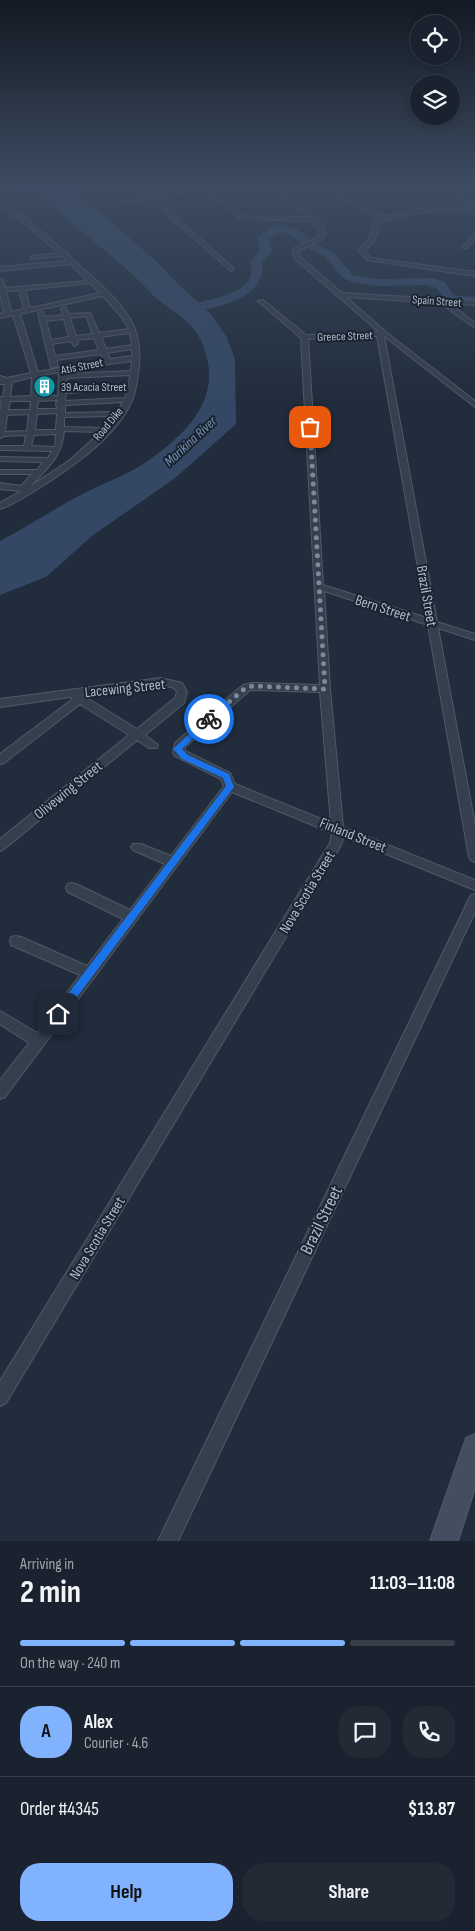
<!DOCTYPE html>
<meta charset="utf-8">
<style>
:root{--surface:#19222e;--page:#222a36;--text:#f1f3f6;--muted:#9fa4aa;--line:#373f4a;--accent:#80b2fe}
body{margin:0;font-family:"Sofia Sans Condensed",sans-serif;background:var(--page);color:var(--text);height:100vh;display:flex;flex-direction:column;font-size:19px;white-space:nowrap}
*{box-sizing:border-box;margin:0}
p{font-size:16px;color:var(--muted)}
.icon{flex:none;width:28px;height:28px;fill:none;stroke:currentColor;stroke-width:2;stroke-linecap:round;stroke-linejoin:round}
.map{position:relative;height:1541px;overflow:hidden}
.side{display:flex;flex-direction:column;background:var(--surface);flex:1}
.side>*{flex:none}
.tools{position:absolute;left:410px;top:15px;display:grid;gap:10px}
.tools a{display:grid;place-items:center;width:50px;height:50px;border-radius:50%;background:var(--surface);box-shadow:0 2px 8px #0003,0 0 0 1px var(--line);font-size:25px}
.pin{position:absolute;display:grid;place-items:center;width:42px;height:42px;color:#fff;margin:-21px;border-radius:10px;box-shadow:0 2px 8px #0006}
.courier{position:absolute;display:grid;place-items:center;width:50px;height:50px;margin:-25px;border:4px solid #1a73e8;border-radius:50%;background:#fff;color:#222;box-shadow:0 1px 6px #0007}
.summary em{font-style:normal;font-weight:700}
.summary div{display:flex;flex-direction:column-reverse}
.summary{display:flex;align-items:center;justify-content:space-between;height:85px;padding:0 20px}
h1{font-size:32px;font-weight:700;line-height:38px}
.bar{display:grid;grid-template-columns:repeat(4,1fr);gap:8px 5px;align-content:center;height:60px;padding:0 20px}
.bar i{height:6px;border-radius:4px;background:var(--line)}
.bar .active{background:var(--accent)}
.bar p{grid-column:span 4}
.line{display:flex;align-items:center;gap:12px;padding:0 20px;border-top:1px solid var(--line)}
.line div{flex:1}
.round{display:grid;place-items:center;flex:none;width:52px;height:52px;border-radius:20px;background:var(--page)}
.action{display:flex;gap:10px;margin-top:auto;padding:10px 20px}
.action a{flex:1;height:58px;border-radius:20px;background:var(--accent);color:#111;font-size:20px;font-weight:700;line-height:58px;text-align:center}
.action a+a{background:var(--page);color:var(--text)}
.map>svg:first-child{display:block}
</style>
<div class="map">
<svg width="475" height="1541" viewBox="0 0 475 1541">
<rect width="100%" height="100%" fill="#212d3d"/>
<path fill="#344865" d="M18,183h45l8,4 85,74 23,24 32,29 15,22 9,23 1,65 -62,55 -81,56 -47,42 -46,18v-54c27,-14 52,-31 79,-45 21,-12 47,-20 67,-34 44,-30 82,-69 53,-125 -12,-22 -35,-29 -50,-46 -21,-23 -44,-40 -68,-60 -21,-18 -39,-35 -63,-48z"/>
<g fill="none" stroke-linecap="round" stroke-linejoin="round">
<path fill="#344865" fill-rule="evenodd" d="M280,226l17,3 25,19 11,4 20,23 24,4 56,-1 12,4 8,13 22,2v8l-30,-4 -8,-13 -12,-3 -48,1 -25,-4 -10,-5 -17,-21 -11,-4 -25,-18 -8,-2 -12,7 3,13 -10,11c3,37 -44,44 -72,49l-4,-1 -2,-3 2,-3c16,-4 62,-10 65,-31 1,-4 -1,-8 -1,-12l10,-11 -2,-13 10,-9z"/>
<defs>
<path id="street" d="M133,183h6l13,12 49,-7 -5,-5h6l5,4 26,-4h16l-39,7 34,26 64,1 -45,-34h6c15,12 55,33 57,52l-5,5 -23,11 2,6 42,36 133,8v4l-26,-2 26,20v5l-35,-25 -94,-6 41,36 88,68v6l-91,-71 53,286 38,12v6l-37,-12 37,197v37l-4,-2 -2,-3 -41,-232 -104,-34 6,98 13,138 132,53v10l-131,-53 -4,10 -334,556 -6,3v-25l330,-538 2,-10 -100,-41 -227,305 -5,2v-19l29,-37 -29,-19v-13l37,22 43,-58 -69,-30 -1,-4 1,-4 5,-1 5,1 66,29 36,-47 -55,-27 -2,-4 2,-4 4,-1 4,1 54,26 35,-46 -32,-14 -2,-3 2,-3h8l30,12 53,-70 -3,-7 -46,-23 -2,-3 2,-10 68,-58 9,-2 68,2 -19,-347 -43,-37 5,-1 43,35 73,-3 -85,-74 -1,-9 24,-11 4,-4 -10,-13 -70,-2 -36,-28 -50,7 78,70v2l-2,1 -82,-72 -30,3 2,-3 25,-3zM377,336l50,282 -104,-33 -15,-246zM250,690l70,2 11,131 -96,-39 -5,-11 -45,-22v-4z
M325,183h6l18,16 37,17 39,-8 47,-2 -20,-12 -5,-11h5l4,9 19,12v6c-33,0 -65,1 -95,13l-5,16 -10,12 6,7 104,14v4l-108,-16 -8,-9 10,-12 5,-17 7,-4 -36,-17z
M0,201l25,17 40,34 3,1v2c20,19 56,46 66,72 5,12 6,26 5,38 -1,10 -2,20 -5,30 -12,37 -56,68 -87,88 -15,9 -31,21 -47,26v-6l21,-12 -21,-2v-6l21,3 11,-12h-32v-4h37l6,-8 -43,-1v-4l48,1 4,-7 -52,-1v-4h24l2,-11 -22,1 -4,2v-27l2,-10h-2v-4h3l2,-13h-5v-8l7,2 24,-5 -18,-58 -13,3v-4l4,-1 -4,-19v-16l3,2 2,8 83,-7 -18,-17 -70,7v-4l67,-6 -5,-5 -31,3v-2l2,-1 26,-3 -28,-24 -31,-24zM90,283l10,10 -70,15 -5,-18zM19,290l5,19 -13,3 -5,-21zM103,296l18,20 8,13 -30,4 -9,-20 -21,1 -3,-6 -2,-1 -3,2 2,6 -18,2 -2,-5 -5,1 13,55 7,-2 -2,-6 45,-6 2,6 -65,12 -18,-58zM86,316l7,18 -17,2 -6,-18zM64,319l5,18 -18,3 -5,-19zM130,333l2,12 -26,4 -5,-12zM94,338l5,12 -44,6 -3,-12 19,-3 2,4 2,1 3,-2 -1,-4zM132,349v7l-22,3 -3,-6zM132,361l-1,10 -65,3 -1,-4zM58,372l1,4 -1,20h-19l2,-16 -2,-4zM130,375l-1,10 -63,4 1,-11zM32,377l-1,19 -21,1 2,-15zM128,389l-3,9 -60,3 1,-8zM58,400l-2,3 1,6h-20l1,-8zM10,401h21l-1,9h-22zM123,402l-6,10 -52,1v-8zM57,413l-1,17h-21l2,-16zM29,414l-2,17 -22,1 2,-17zM114,416l-9,12 -41,-1v-10zM64,431l37,1 -31,28 -39,26c16,-18 31,-29 33,-55zM56,434l-1,13 -24,-1 3,-11z
M475,234v5l-8,9h-4v-2z
M161,678l21,5 5,9 -3,11 -39,32 13,10 -1,3h-8l-12,-8 -133,109 -4,2v-12l129,-104 -49,-31 -76,59 -4,1v-10l73,-55 -3,-2 -70,10v-8zM161,684l13,4 3,4 -2,6 -38,31 -55,-34z
M475,894v18l-297,629h-20l311,-642 2,-4z"/>
<path id="secondary" d="M475,1434v54l-17,53h-28l36,-103z"/>
</defs>
<use href="#street" stroke="#505a67" stroke-width="2"/>
<use href="#secondary" stroke="#505a67" stroke-width="2"/>
<use href="#street" fill="#353f4d" fill-rule="evenodd"/>
<use href="#secondary" fill="#434e60" fill-rule="evenodd"/>
</g>
<linearGradient id="sky" x2="0" y2="1"><stop stop-color="#121922"/><stop offset="0.46" stop-color="#3d4c62"/><stop offset="1" stop-color="#3d4c62" stop-opacity="0"/></linearGradient>
<rect width="475" height="399" fill="url(#sky)"/>
<path fill="#1a73e8" d="M207,717l6,2 -31,30 6,6 41,19 5,13 -172,230h-7v-6l171,-225 -3,-8 -41,-19 -9,-10z"/>
<g fill="none" stroke-linecap="round" stroke-linejoin="round">
<path stroke="#7e8997" stroke-width="5" stroke-dasharray="0 9" d="M209,719l34,-29 9,-4 73,3 -15,-262"/>
</g>
<defs>
<symbol id="building-disc" viewBox="-11 -11 22 22"><circle r="9.5" fill="#0f9aa8" stroke="#1a2431"/><path d="M-4-6H4V6H1V3H-1V6H-4ZM-2.5-4.3h1.7v1.8h-1.7ZM.8-4.3h1.7v1.8H.8ZM-2.5-1h1.7V.8h-1.7ZM.8-1h1.7V.8H.8Z" fill="#fff"/></symbol>
</defs>
<g fill-rule="evenodd">
<use href="#building-disc" x="32" y="374" width="25" height="25"/>
</g>
<g text-anchor="middle" stroke-width="4" stroke-linejoin="round" paint-order="stroke">
<g font-size="12" fill="#b0bac8" stroke="#1a2431">
<text transform="translate(437 301) rotate(4)" y="4">Spain Street</text>
<text transform="translate(345 336) rotate(-2)" y="4">Greece Street</text>
<text transform="translate(82 366) rotate(-11)" y="4">Atis Street</text>
<text transform="translate(108 424) rotate(-50)" y="4">Road Dike</text>
</g>
<g font-size="12" fill="#b0bac8" stroke="#1a2431" text-anchor="start">
<text x="61" y="391">39 Acacia Street</text>
</g>
<g font-size="14" font-style="italic" fill="#7690b2" stroke="#1a2431">
<text transform="translate(190 441) rotate(-43)" y="5">Marikina River</text>
</g>
<g font-size="15" fill="#b0bac8" stroke="#1a2431">
<text transform="translate(427 596) rotate(80)" y="5">Brazil Street</text>
<text transform="translate(383 608) rotate(18)" y="5">Bern Street</text>
<text transform="translate(125 688) rotate(-6)" y="5">Lacewing Street</text>
<text transform="translate(68 790) rotate(-39)" y="5">Olivewing Street</text>
<text transform="translate(353 835) rotate(22)" y="5">Finland Street</text>
<text transform="translate(307 892) rotate(-59)" y="5">Nova Scotia Street</text>
<text transform="translate(97 1238) rotate(-59)" y="5">Nova Scotia Street</text>
</g>
<g font-size="18" fill="#b0bac8" stroke="#1a2431">
<text transform="translate(321 1220) rotate(-64)" y="6">Brazil Street</text>
</g>
</g>
</svg>
<div class="tools">
<a><svg class="icon" aria-label="locate" viewBox="0 0 24 24"><circle cx="12" cy="12" r="6"/><path d="M12 2v4M12 18v4M2 12h4M18 12h4"/></svg></a>
<a><svg class="icon" aria-label="layers" viewBox="0 0 24 24"><path d="M12 4l9 5-9 5-9-5zM3 14l9 5 9-5"/></svg></a>
</div>
<div class="pin" style="left:310px;top:427px;background:#ea580c"><svg class="icon" aria-label="bag" viewBox="0 0 24 24"><path d="M5 8h14l-1 12H6zM9 8a3 3 0 0 1 6 0"/></svg></div>
<div class="pin" style="left:58px;top:1014px;background:#1f2937"><svg class="icon" aria-label="home" viewBox="0 0 24 24"><path d="M3 11l9-7 9 7M6 9v11h12V9"/></svg></div>
<div class="courier" style="left:209px;top:719px"><svg class="icon" aria-label="bike" viewBox="0 0 24 24"><circle cx="6" cy="16" r="4"/><circle cx="18" cy="16" r="4"/><path d="M6 16l4-8h5l3 8M10 8l3 8H6M13 5h3"/></svg></div>
</div>
<section class="side">
<div class="summary"><div><h1>2 min</h1><p>Arriving in</p></div><em>11:03–11:08</em></div>
<div class="bar"><i class="active"></i><i class="active"></i><i class="active"></i><i></i><p>On the way · 240 m</p></div>
<div class="line" style="height:90px"><b class="round" style="background:var(--accent);color:#111">A</b><div><b>Alex</b><p>Courier · 4.6</p></div><a class="round"><svg class="icon" aria-label="chat" viewBox="0 0 24 24"><path d="M4 5h16v11H9l-5 4z"/></svg></a><a class="round"><svg class="icon" aria-label="phone" viewBox="0 0 24 24"><path d="M5 4h4l2 5-3 2q2 4 5 5l2-3 5 2v4C11 20 4 13 5 4z"/></svg></a></div>
<div class="line" style="height:65px"><div>Order #4345</div><b>$13.87</b></div>
<div class="action"><a>Help</a><a>Share</a></div>
</section>
